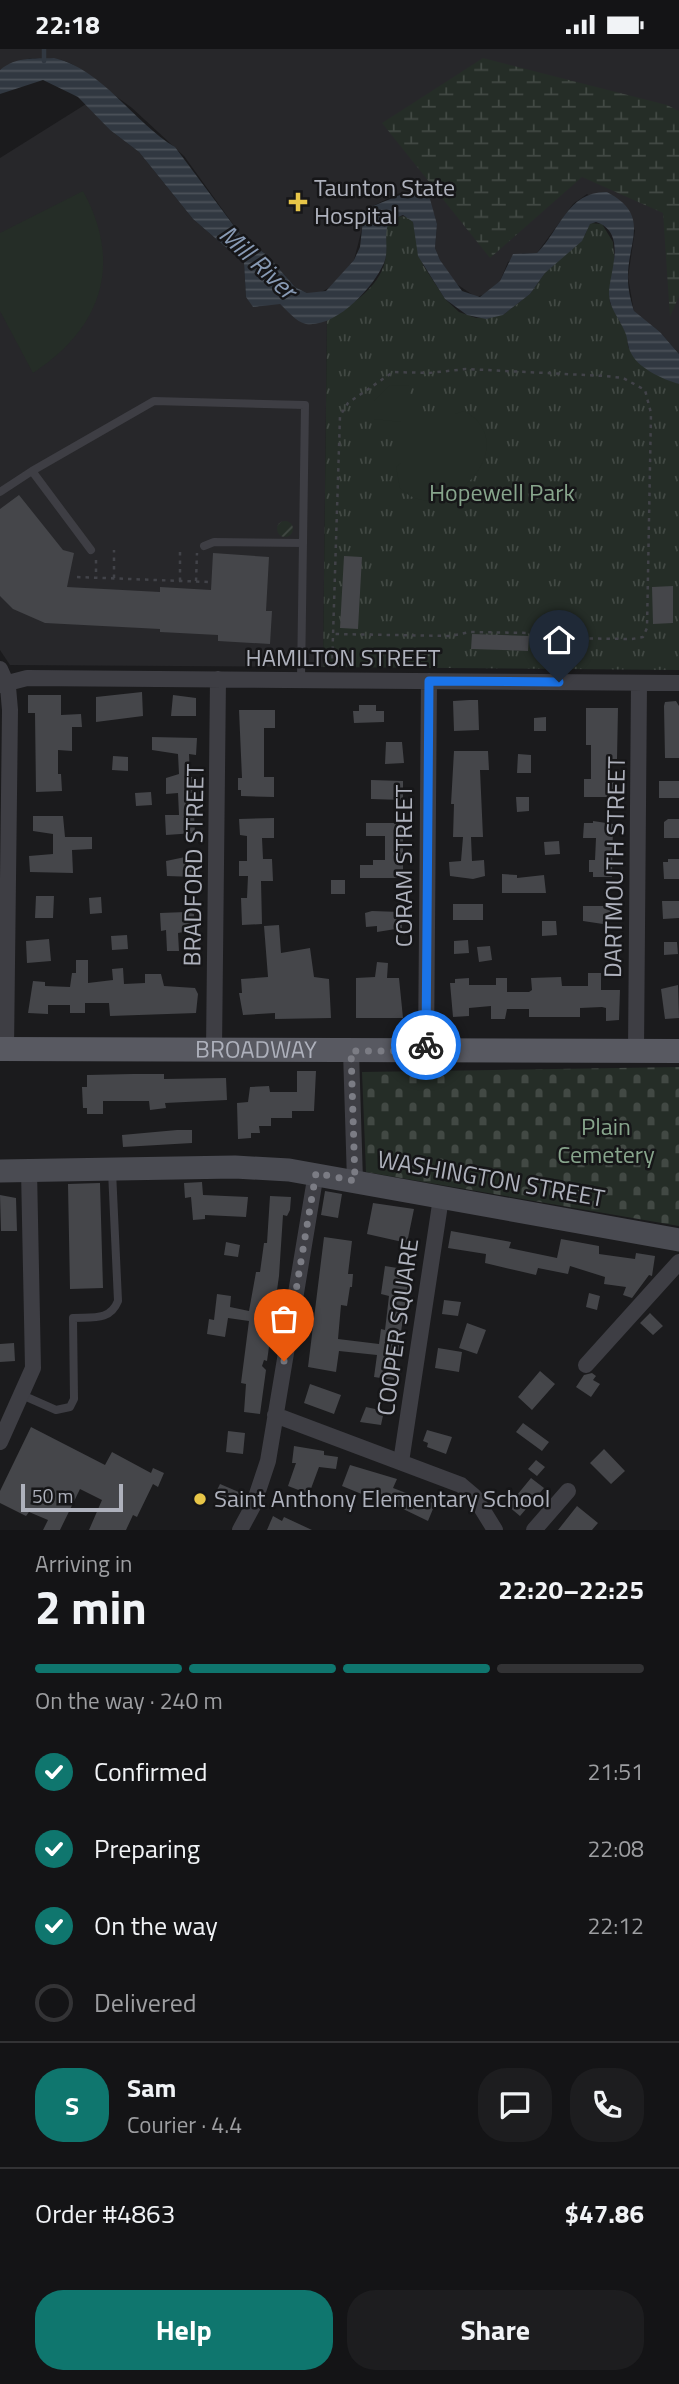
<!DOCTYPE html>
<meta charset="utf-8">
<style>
:root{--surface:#141416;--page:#1d1d1f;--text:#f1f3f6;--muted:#9d9ea1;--line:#333335;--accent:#0f766e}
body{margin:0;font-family:"Titillium Web",sans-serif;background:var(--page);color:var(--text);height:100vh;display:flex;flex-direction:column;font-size:26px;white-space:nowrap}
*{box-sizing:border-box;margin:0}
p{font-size:23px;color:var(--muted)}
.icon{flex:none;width:38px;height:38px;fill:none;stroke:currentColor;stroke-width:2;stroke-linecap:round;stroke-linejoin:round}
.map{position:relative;height:1481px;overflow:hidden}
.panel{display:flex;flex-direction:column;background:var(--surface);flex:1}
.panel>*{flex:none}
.scale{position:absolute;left:21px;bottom:18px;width:102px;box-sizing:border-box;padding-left:7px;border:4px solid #aeb1bc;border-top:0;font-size:19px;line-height:24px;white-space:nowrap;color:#aeb1bc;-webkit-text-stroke:5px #161618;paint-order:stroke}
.pin{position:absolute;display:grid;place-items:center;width:60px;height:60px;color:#fff;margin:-72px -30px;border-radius:50% 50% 50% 0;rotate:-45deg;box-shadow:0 0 7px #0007}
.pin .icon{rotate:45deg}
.courier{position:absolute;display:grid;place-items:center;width:70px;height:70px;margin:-35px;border:5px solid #1a73e8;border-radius:50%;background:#fff;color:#222;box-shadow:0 2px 9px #0007}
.summary em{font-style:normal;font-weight:700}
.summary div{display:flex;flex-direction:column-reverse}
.summary{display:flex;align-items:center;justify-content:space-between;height:119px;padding:0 35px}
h1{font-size:46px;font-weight:700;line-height:52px}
.bar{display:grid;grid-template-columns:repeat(4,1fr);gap:10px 7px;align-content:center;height:84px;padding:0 35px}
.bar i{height:9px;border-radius:5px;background:var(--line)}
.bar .current{background:var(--accent)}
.bar p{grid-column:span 4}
.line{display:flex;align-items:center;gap:18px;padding:0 35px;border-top:2px solid var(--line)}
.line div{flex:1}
.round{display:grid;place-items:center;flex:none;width:74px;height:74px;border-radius:28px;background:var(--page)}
ol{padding:0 35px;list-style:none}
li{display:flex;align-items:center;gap:21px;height:77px}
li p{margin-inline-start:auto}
li .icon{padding:7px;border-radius:50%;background:var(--accent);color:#fff;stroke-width:4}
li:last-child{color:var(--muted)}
li i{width:38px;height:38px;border:4px solid var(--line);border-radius:50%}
.action{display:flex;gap:14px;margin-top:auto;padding:14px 35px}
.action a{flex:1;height:80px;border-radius:28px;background:var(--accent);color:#fff;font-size:28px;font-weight:700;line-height:80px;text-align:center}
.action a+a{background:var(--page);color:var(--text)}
.status{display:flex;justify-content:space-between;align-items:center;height:49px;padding:0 35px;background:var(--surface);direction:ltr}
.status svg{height:19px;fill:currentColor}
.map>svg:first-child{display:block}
</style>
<div class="status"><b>22:18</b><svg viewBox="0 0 49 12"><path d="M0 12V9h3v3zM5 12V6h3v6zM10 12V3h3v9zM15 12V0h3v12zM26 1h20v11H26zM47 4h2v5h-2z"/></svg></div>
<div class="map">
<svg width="679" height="1481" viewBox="0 0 679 1481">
<defs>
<pattern id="wetland-marsh" width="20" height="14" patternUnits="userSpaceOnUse" patternTransform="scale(1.75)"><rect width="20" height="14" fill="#252d27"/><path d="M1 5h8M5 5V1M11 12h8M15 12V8" fill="none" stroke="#424944"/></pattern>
<pattern id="cemetery-stones" width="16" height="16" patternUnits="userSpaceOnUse" patternTransform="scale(1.75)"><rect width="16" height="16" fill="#252d27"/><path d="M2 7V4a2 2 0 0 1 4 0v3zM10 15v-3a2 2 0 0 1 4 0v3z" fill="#424944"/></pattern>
<pattern id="park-tufts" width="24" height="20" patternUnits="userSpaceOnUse" patternTransform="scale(1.75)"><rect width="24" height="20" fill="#252d27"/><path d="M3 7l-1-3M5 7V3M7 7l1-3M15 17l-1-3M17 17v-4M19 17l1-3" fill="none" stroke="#424944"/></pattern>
<pattern id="garden-furrows" width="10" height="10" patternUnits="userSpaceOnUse" patternTransform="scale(1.75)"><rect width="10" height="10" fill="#252d27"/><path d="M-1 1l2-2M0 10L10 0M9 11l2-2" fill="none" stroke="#424944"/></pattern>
<pattern id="water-rules" width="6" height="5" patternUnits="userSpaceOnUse" patternTransform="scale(1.75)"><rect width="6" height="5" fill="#313841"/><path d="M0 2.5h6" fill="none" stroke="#4c525a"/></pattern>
</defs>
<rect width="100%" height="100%" fill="#1b1b1d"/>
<path fill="#27272a" d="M0,0h679v305l-19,-22 -26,-20 -6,-35 7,-47 -48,-36 -14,10 -36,49h-14l-15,9 -8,19 -14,13 -10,3 -21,-14 -15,-23 -5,-12 2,-24 -3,-10 -24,-23 -13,3 -24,12 -7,7 -12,47 -23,27 -14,7 -10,-1 -12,-6 -28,-32 -24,-17 -59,-82 -52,-48 -60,-44 -10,-4 -32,-2 -30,12z
M86,55l24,26 29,22 54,67 51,44 2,34 13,10 15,-5 6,2 30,20 17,-5 -4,348 -313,-2 -10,-15v-492z"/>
<path fill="url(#wetland-marsh)" d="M483,9l184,47 12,6v185l-9,21 -7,-104 -81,-36 -92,81 -108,-135z"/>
<path fill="url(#cemetery-stones)" d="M679,1018v159l-313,-54 -4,-100z"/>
<path fill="url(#park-tufts)" d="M397,167l13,1 3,5 10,43 22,34 14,13 17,6 27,-3 27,-21 15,-21 40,-38 5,-12 12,1 11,18 2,26 -6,23 1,12 17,32 1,12 17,20 34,17v286l-356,-3 4,-348c24,-13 57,-34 59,-65 1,-10 -2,-19 0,-28z"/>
<path fill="url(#garden-furrows)" d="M277 480a8 8 0 1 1 16 0a8 8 0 1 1-16 0Z"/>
<path fill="#252d27" d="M83,142c40,73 19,137 -50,182l-33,-62v-78z
M390,336l19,1v28h46l9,-3c63,33 -21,122 -64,77l-4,-21 5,-4v-41l-27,-3v-18z"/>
<path fill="url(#water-rules)" d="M54,9c49,11 80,65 121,89l68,91 24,17 28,32 12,6 19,-2 28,-31 6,-13 3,-27 10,-14 37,-15 9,1 11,7 7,25 -2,24 5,12 22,31 18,6 20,-16 13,-27 24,-1c23,-23 31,-62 70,-61 45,24 20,49 21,87 0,11 3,22 6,32l26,21 19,22v30c-17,-5 -42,-16 -49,-33 -3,-7 -2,-14 -6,-21 -5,-12 -14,-21 -15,-35 -1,-20 20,-62 -13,-73l-6,2 -8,17 -37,32 -15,21 -27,21 -17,4 -19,-4 -22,-16 -27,-43 -5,-34 -10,-7 -13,5c-8,14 0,28 -6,43 -11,25 -48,65 -78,61 -10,-2 -19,-14 -26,-20l-27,3 -7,-10 -2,-34 -51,-44 -54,-67 -29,-22 -32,-33 -35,-17 -43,14v-24c17,-14 33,-11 54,-12z"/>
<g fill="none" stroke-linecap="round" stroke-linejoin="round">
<path stroke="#313841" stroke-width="4.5" d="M44,12v-12"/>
</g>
<path fill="#45464a" d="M19,446l44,55 11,3 -7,34 93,5v-5l51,3 2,-37 56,4 -3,54h6l-2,33 -52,-3v-6l-58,-3v-3l-115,-6 -32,-14 -13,-13v-87z
M344,507l18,1 -4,72 -18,-1z
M673,537v37l-20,1 -1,-37z
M472,585l57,2 -1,15 -57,-2z
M142,643l1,24 -47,6v-25z
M28,646h33v20l20,-1 1,13h-10v24l-14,-1v24h3l1,17 -26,1 -1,-79h-7z
M173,646l23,3v18h-25z
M469,651h9l1,30 -25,1 -1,-30z
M676,652l3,5v52h-14l-1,-52 1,-4z
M359,656h17v6h8v11l-30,1 -1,-12h6z
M586,659h32l-1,51h-7v20h4v18h-30v-18h7v-34h-5z
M239,661h36v18h-11v49h10v20l-33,-1v-6h-3v-12h4z
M546,668v14h-12v-13z
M152,688l45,1 -1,17 -7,-1 1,23h6v16h-7v22h5l1,18 -29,2 -1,-20h14l-1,-22 -12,1v-16l13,-4 -1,-20 -26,-4z
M386,693h16l2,21 -19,1z
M454,702h34l1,19h-9l3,67h-12l1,24 12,-1 1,16 -12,3 -23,-3 -1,-14 12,-1 2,-24h-10l1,-33h-3z
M518,705l13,1v18h-14z
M113,707l15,1v14l-16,-1z
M371,731l32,1v19l-32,-1z
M659,732h20v17h-20z
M151,743l1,13 -16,1 -1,-13z
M516,748h13v14l-12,1z
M33,767h30l2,21h27v12l-20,1 1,23 -43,-1 -1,-16 24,-2v-20l-20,-3z
M274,769v20h-12l1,21h9l1,22h-12l1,43 -20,1 -1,-27h6l1,-22h-9v-15h8v-25l-7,-1 -1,-16z
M668,770h11v19h-15v-16z
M593,772l20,3 -1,53h-19v-5h-4v-12h6l1,-22h-13l1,-15h9z
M366,774h37v55h-43v-13h13v-5h12v-24h-19z
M559,792l1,13 -15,1 -1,-13z
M190,807v3h4l1,18 -28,-1 -1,-15z
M668,810h11v20h-15l-1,-17h5z
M502,825l15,1v3l27,-3 2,18h-44z
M331,831h14v14h-14z
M36,847h18l-1,22h-18z
M101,848l1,16 -12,1 -1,-16z
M662,852h17v17l-16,1z
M453,855h30v16h-30z
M583,857h27l1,15h-8v3l-20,-3z
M372,862l29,1 1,16 -25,4v-6l-11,1 -1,-14z
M186,863l8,2 1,16 -17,3 1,18h-12l-1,-21 -5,1 -1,-18z
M542,872h14l1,14 -15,1z
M279,876l2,28 29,-5 4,29 15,2 2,39 -56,1v-6l-32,2 -4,-22h3l-1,-14 27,-2 -4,-51z
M127,886l1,14 -16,1 -1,-14z
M49,890l2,22 -24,2 -1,-22z
M468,891l1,13 -15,1v-13z
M664,893h13l1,12 -14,1z
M490,897l2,14 -13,2 -2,-15z
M76,911h12v23l25,-3 -1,-11 11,-1 1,16 21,-1v-9h16l3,12 31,2 3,6 -2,19 -86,3 -1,-13h-24v10h-15v-8h-22v9l-20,-1 5,-32 12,1v4l25,1 2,-14h4z
M377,913l11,1 -1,15h12l4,40h-47v-40l19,-1z
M588,924h13v17h19l-1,30 -13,1v-13l-4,-1 -22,1v9h-51v-8h-22l-2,10h-14v-13l-22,2v8l-16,1 -3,-34h5v-4l14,-1v7h27v-7h11v14h22l3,-2 -1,-12 30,-1 1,9h26z
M678,936l1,33 -14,1 -4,-30z
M297,1022h19l-2,40h-22v7h-21v8h-12l1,7h-9v5l-13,1 -1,-36 11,-1 2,-15 19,-1 1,6h27z
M133,1025h31v5l62,-1 1,22 -62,3 1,5 -16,2 -1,-9h-46v13h-16v-6h-4l-1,-21h5v-12z
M177,1081h15v13l-69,4 -1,-12z
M202,1133l1,13 45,2 -2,20 -41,-2v4l-12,1 -2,-23 -6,1 -1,-15z
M100,1134l3,105 -33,1 -2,-105z
M325,1142l17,3 -4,24 -17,-3z
M0,1146l16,3 1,33h-16z
M270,1147l21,1 -1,13 -3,6 -4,-1 -4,61 -12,85 -3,-1 -2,6 4,4 -6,44 -16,-2 2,-28 -5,-1 8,-62 -21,-3 -3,19 -18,-3 2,-15 5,1 3,-26 14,2 -1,11 19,4 7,-39h4l4,-29h3z
M373,1154l41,6 -7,34 -40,-9z
M451,1182l60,11 -2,6 48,10 4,-19 38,7v8l36,5 1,-6 19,3 -3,20 -3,-1 -17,23 -9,-3 3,-8 -22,-3 1,-7 -35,-11 -2,8 -30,-6 -2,7 -51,-12 1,-9 -38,-6z
M324,1188l28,4 -4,33h5l-1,13h-2l-3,19 -6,-1 -3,34 41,5 2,-15 4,1 4,-34 -8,-2 4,-28 25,4 -16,110 -20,-3 3,-22 -38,-4 -3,21 -28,-5z
M226,1193l14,3 -2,12 -14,-2z
M589,1244l11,3 -3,14 -11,-3z
M444,1251l17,2 -3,14 -16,-2z
M650,1264l13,13 -10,9 -13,-12z
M467,1274l19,7 -9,24 -18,-6z
M14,1294l1,18 -15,1v-18z
M438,1299l24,4 -3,20 -24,-4z
M540,1322l15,13 -23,26 -14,-13z
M592,1324l4,3 -3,4 7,4 -9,13 -15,-10 8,-12z
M310,1335l31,11 -7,19 -30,-11z
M366,1358l18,4 -3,14 -21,-3z
M523,1374l26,19 -7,9 -26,-19z
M31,1378l74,38 7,-13 39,21 2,-5 11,5 -6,14 -5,-3 -16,33 -4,-2 -7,15h-37l13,-30 -22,-11 -20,41h-17l5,-10 -19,-8 -3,4 -26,-13v-12z
M427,1381l25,7 -6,17 -19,-7 1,-4 -5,-2z
M228,1382l17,2 -2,21 -17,-2z
M294,1397l30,5v4l14,2 -2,12 -17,-2 -10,27 -21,-8 8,-23h-4z
M604,1400l21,22 -14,13 -21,-21z
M536,1411l9,7 -8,9 -9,-7z
M350,1416l47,14 -4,9 42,16 -7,17 -58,-28 -1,4 -27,-11z
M531,1429l13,10 -24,28 -12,-10z
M220,1435l21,9 -5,10 -22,-7z
M577,1457l21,17 -6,7h-34z
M273,1467l9,5 2,-4 28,13h-45z"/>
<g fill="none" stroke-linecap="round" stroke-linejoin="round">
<path stroke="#424349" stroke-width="2.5" stroke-dasharray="3.5 5" stroke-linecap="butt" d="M96,511v17
M77,528l131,5
M114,529v-28
M180,532v-30
M196,532l1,-28
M332,618l8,-251 8,-13 45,-31 36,1 37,-4 139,7 18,2 22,12 6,23 -4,215 -4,9 -11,2 -84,-1 -18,-5 -60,-1 -19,4 -117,-2"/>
<path stroke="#3e3e44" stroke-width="8" d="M32,422l122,-70 151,4 -4,275
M0,443l32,-21 59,79
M204,497l10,-4 89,1
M22,1346l34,15 14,-3 4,-8 -1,-81c20,-1 37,3 45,-17l-6,-130"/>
<path stroke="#3e3e44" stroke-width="16" d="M0,620l8,18 2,23 -4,339
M0,636l27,-7 652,5
M214,1001l4,-371
M351,1002l4,130
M426,1002l3,-370
M636,1002l3,-368
M586,1316l93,-103
M275,1366l186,70 13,11 21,34
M0,1393l33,-74 -4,-198
M401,1413l40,-264
M240,1481l13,-24 15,-45 48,-288
M534,1481l34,-39"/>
<path stroke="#4a4b52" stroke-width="23" d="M0,1122l235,-4 54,3 390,70"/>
<path stroke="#585961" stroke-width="24" id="s1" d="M0,1000l679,2"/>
</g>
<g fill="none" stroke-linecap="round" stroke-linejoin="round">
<path stroke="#7b7c84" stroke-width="7" stroke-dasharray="0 12.6" d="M284,1312l32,-188 39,8 -4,-130h75v-6"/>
<path stroke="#1a73e8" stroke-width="9" d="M426,996l3,-364 130,1"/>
</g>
<g fill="#e8c648" stroke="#161618" stroke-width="2.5">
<path d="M294.5 142.5h7v7h7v7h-7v7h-7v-7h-7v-7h7z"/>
<circle cx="200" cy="1450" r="7"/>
</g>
<g text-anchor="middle" stroke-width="5" stroke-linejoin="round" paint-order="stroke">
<g font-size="24" fill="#aeb1bc" stroke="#161618" text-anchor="start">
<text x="314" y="147">Taunton State<tspan x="314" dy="28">Hospital</tspan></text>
<text x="214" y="1458">Saint Anthony Elementary School</text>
</g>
<g font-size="24" fill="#87a58c" stroke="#161618">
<text x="502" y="452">Hopewell Park</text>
<text x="606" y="1086">Plain<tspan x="606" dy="28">Cemetery</tspan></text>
</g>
<g font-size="24" fill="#aeb1bc" stroke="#161618">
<text x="343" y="617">HAMILTON STREET</text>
<text transform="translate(194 816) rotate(-89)" y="8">BRADFORD STREET</text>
<text transform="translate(404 817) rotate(-90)" y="8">CORAM STREET</text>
<text transform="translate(615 818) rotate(-89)" y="8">DARTMOUTH STREET</text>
<text dy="8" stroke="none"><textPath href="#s1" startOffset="256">BROADWAY</textPath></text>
<text transform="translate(491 1130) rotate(10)" y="8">WASHINGTON STREET</text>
<text transform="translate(398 1278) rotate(-82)" y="8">COOPER SQUARE</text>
</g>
<g font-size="26" font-style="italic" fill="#889ab4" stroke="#161618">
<text transform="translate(258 213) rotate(43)" y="9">Mill River</text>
</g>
</g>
</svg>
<div class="scale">50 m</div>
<div class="pin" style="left:284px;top:1312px;background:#ea580c"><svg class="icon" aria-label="bag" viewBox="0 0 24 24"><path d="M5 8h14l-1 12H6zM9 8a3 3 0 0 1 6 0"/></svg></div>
<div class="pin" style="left:559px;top:633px;background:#1f2937"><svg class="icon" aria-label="home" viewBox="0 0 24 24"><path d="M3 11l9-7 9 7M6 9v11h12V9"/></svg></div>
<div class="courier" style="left:426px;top:996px"><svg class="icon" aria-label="bike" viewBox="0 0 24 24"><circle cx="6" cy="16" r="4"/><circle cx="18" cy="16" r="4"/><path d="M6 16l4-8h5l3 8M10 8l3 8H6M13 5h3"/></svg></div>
</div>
<section class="panel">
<div class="summary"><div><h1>2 min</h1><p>Arriving in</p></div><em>22:20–22:25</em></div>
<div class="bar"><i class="current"></i><i class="current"></i><i class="current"></i><i></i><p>On the way · 240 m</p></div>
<ol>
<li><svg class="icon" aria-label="check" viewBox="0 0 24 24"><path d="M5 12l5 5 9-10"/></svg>Confirmed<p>21:51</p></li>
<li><svg class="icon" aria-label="check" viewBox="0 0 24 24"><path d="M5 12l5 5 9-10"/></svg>Preparing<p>22:08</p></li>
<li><svg class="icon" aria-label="check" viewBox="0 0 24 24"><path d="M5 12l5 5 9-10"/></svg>On the way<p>22:12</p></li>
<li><i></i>Delivered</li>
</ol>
<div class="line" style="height:126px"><b class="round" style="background:var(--accent);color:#fff">S</b><div><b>Sam</b><p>Courier · 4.4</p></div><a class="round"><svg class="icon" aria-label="chat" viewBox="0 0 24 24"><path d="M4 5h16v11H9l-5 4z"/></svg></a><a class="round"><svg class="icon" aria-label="phone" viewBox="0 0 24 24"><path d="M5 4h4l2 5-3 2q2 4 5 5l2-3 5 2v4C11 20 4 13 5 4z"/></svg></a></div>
<div class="line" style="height:91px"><div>Order #4863</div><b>$47.86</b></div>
<div class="action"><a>Help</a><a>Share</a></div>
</section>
